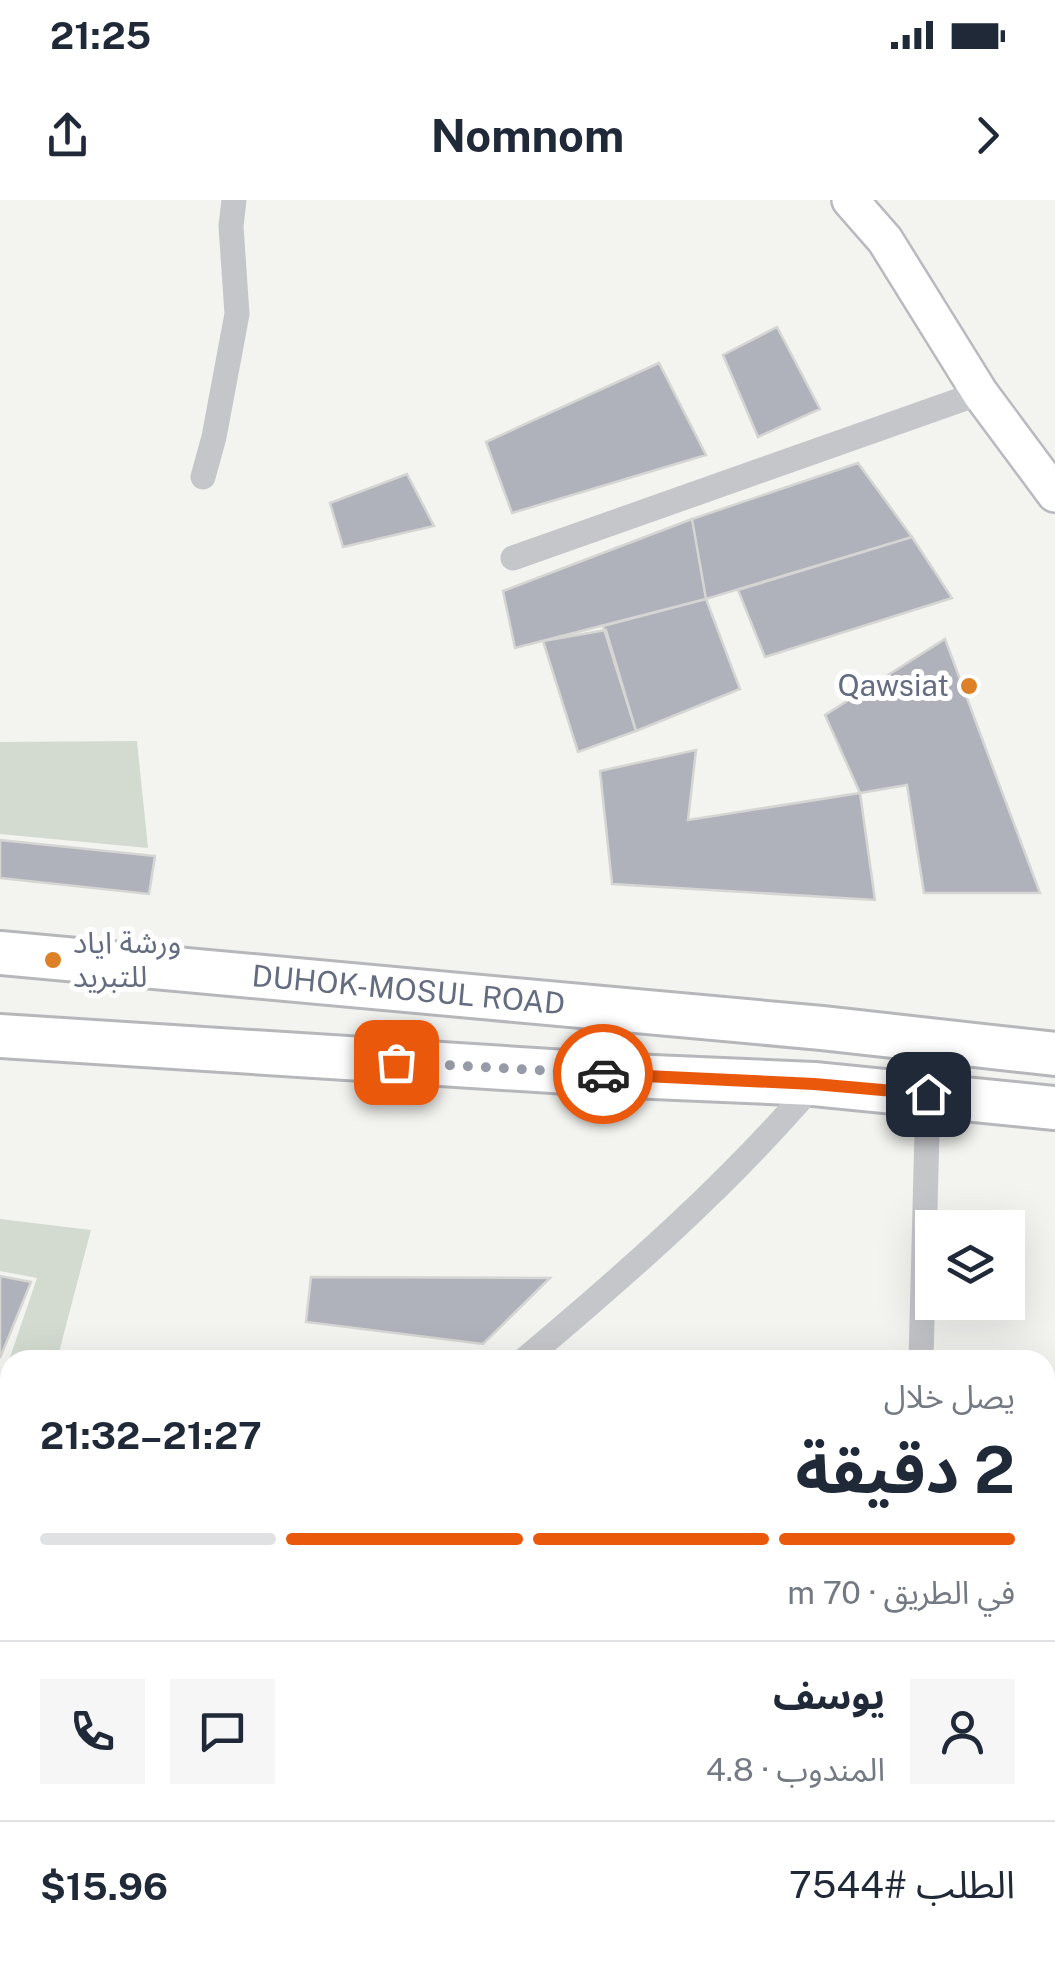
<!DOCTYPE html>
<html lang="ar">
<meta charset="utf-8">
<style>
:root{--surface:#fff;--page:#f6f6f7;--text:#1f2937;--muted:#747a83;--line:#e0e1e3;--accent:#ea580c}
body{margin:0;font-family:"Public Sans","Noto Sans Arabic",sans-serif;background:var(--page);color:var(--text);direction:rtl;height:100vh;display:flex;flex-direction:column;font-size:38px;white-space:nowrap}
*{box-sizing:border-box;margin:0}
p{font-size:32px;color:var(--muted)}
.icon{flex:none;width:55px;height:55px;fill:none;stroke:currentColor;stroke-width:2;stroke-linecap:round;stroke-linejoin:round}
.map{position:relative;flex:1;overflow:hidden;direction:ltr}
.drawer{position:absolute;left:0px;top:1150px;width:1055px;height:620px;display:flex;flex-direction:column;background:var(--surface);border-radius:30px 30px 0 0;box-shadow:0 10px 40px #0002;direction:rtl}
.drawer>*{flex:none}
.fabs{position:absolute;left:915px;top:1010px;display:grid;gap:20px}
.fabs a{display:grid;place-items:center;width:110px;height:110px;border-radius:0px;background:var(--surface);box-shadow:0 10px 40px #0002;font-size:50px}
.pin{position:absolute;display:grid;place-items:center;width:85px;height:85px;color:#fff;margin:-42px;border-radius:20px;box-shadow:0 5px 15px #0006}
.courier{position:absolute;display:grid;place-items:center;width:100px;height:100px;margin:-50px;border:8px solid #ea580c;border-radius:50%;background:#fff;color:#222;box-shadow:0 2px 12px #0007}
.headline em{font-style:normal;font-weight:700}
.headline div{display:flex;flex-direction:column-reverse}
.headline{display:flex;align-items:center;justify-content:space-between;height:170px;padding:0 40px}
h1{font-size:65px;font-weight:700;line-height:75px}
.bar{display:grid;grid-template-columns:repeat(4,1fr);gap:15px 10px;align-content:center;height:120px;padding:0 40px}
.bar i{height:12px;border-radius:8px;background:var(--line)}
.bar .on{background:var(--accent)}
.bar p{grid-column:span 4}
.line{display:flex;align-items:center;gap:25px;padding:0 40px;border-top:2px solid var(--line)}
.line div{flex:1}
.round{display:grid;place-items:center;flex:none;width:105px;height:105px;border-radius:0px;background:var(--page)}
.status{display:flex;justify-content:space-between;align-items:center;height:70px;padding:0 50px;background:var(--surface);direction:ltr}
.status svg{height:28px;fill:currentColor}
header{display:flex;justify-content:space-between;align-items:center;height:130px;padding:0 40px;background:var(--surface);font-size:45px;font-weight:700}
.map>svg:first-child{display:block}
</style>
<div class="status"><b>21:25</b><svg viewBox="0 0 49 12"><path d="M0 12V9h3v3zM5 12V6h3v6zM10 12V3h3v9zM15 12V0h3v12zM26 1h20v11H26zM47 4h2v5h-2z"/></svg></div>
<header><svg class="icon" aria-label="forward" viewBox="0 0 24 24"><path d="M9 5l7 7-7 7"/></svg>Nomnom<svg class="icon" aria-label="share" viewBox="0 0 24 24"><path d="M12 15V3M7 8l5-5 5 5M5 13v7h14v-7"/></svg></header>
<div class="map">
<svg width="1055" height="1770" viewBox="0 0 1055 1770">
<rect width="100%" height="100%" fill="#f3f4f0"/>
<path fill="#d3dbd1" d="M137,541l11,107 -148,-14v-92z
M0,1019l91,11 -34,130h-47v18l-6,-3 33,-97 -37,-7z"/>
<path fill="#afb2ba" stroke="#d5d5d3" stroke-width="2.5" d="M777,127l43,82 -62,28 -35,-82z
M659,163l47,92 -194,58 -26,-71z
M858,263l54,74 -206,62 -14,-80z
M407,274l27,52 -91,21 -13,-44z
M692,319l14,80 -191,49 -12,-57z
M912,337l40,61 -187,59 -27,-67z
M706,399l34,90 -104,42 -33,-105z
M606,430l30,101 -58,21 -35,-111z
M945,439l48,129 47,125h-116l-17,-108 -47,8 -35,-78z
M696,550l-8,70 172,-27 15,107 -263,-16 -12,-113z
M0,640l155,16 -6,38 -149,-16z
M0,1076l31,6 -31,76z
M311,1077l239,1 -67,66 -177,-22z
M9,1272l1,1v150l-10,-10v-130z
M0,1478l10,7v71l-10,8z
M10,1643v77l-10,-8v-60z
M41,1760h71l-10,10h-54z
M304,1760h47l7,10h-47z
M351,1760h46l-9,10h-30z
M397,1760h56l-10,10h-55z
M453,1760h10l7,10h-27z"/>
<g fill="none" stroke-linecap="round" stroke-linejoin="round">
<defs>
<path id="secondary" d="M850,0l35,40 95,153 75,101"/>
<g id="trunk">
<path id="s1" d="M0,753l822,75 233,26"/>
<path d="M0,836l630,40 184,8 241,24"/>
</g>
</defs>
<use href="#secondary" stroke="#b8bac0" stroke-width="40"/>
<use href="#trunk" stroke="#b6b7bb" stroke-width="48"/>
<path stroke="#c4c6ca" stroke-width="25" d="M203,277l11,-40 23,-123 -6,-88 3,-26
M513,358l467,-165
M524,1160c102,-86 203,-174 290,-276
M921,1160l7,-266
M0,1466l10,9
M0,1608l10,-9
M214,1760l8,10
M1024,1760v10"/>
<use href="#secondary" stroke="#fff" stroke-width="35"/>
<use href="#trunk" stroke="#fff" stroke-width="42"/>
</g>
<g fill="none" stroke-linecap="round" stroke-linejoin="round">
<path stroke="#969ca7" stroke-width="10" stroke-dasharray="0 18" d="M396,862l207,12"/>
<path stroke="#ea580c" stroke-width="12" d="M603,874l211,10 114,10"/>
</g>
<g fill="#dd8027" stroke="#fff" stroke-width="4">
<circle cx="969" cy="486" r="10"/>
<circle cx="53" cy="760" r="10"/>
</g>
<g text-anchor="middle" stroke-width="10" stroke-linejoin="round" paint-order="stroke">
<g font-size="30" fill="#646c80" stroke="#fff" text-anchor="end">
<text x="949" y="496">Qawsiat</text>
<text x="73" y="753" text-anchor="start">ورشة اياد<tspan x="73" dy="34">للتبريد</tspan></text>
</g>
<g font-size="30" fill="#646c80" stroke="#fff">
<text dy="10" stroke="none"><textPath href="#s1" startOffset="410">DUHOK-MOSUL ROAD</textPath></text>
</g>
</g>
</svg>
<div class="fabs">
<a><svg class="icon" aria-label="layers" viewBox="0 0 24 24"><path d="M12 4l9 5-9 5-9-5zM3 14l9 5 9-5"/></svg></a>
</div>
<div class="pin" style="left:396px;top:862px;background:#ea580c"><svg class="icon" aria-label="bag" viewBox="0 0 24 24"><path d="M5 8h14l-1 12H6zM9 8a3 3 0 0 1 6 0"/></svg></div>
<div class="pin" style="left:928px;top:894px;background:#1f2937"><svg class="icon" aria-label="home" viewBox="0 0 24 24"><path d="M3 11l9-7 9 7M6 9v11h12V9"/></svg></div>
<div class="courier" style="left:603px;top:874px"><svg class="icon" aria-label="car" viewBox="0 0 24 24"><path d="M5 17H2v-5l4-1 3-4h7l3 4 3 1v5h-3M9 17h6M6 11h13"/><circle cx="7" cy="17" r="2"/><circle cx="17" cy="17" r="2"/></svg></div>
<section class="drawer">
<div class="headline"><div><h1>2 دقيقة</h1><p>يصل خلال</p></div><em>21:27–21:32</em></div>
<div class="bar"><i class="on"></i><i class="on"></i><i class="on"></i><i></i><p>في الطريق · 70 m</p></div>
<div class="line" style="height:180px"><a class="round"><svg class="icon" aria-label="person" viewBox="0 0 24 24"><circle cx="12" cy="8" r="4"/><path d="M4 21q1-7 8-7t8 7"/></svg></a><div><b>يوسف</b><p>المندوب · 4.8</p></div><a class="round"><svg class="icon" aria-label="chat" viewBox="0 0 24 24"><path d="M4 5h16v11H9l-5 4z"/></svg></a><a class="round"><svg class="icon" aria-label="phone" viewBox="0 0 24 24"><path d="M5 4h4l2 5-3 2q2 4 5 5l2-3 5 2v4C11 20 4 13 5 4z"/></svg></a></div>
<div class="line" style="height:130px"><div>الطلب #7544</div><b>$15.96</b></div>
</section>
</div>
